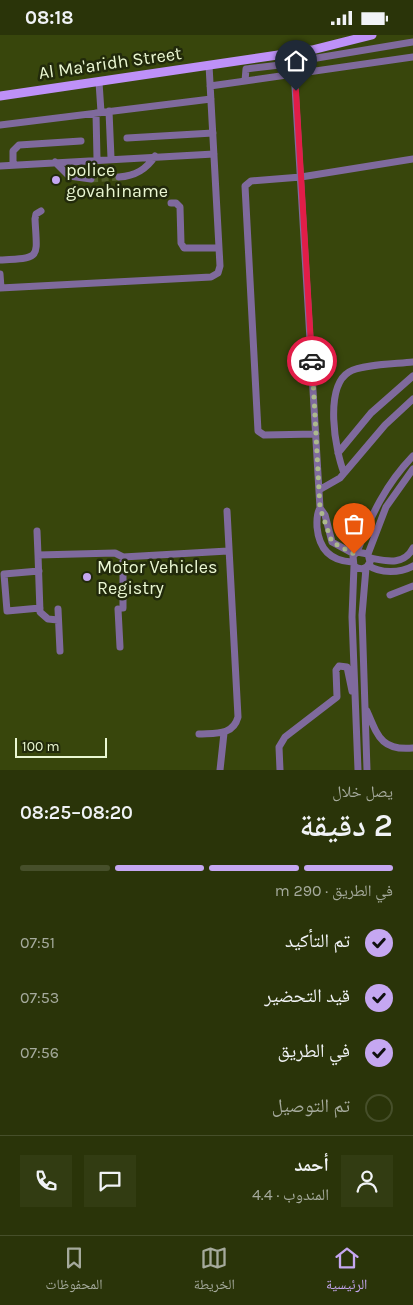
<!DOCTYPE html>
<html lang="ar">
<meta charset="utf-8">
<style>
:root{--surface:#2a3409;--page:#323c12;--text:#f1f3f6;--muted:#a5aa9c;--line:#464f2a;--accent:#c5a7f1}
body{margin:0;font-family:Karla,"Noto Naskh Arabic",sans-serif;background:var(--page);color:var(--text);direction:rtl;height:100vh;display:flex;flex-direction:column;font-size:19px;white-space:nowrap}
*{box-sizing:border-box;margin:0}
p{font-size:16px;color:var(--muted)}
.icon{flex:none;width:28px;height:28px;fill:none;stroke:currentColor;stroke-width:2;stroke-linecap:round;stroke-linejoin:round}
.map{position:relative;height:735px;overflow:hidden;direction:ltr}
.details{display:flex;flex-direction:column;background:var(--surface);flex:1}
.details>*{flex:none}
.scale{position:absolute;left:15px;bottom:12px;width:92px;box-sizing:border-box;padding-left:5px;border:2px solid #eaf7d2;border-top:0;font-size:14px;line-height:18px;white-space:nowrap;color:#eaf7d2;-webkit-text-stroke:4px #222a0b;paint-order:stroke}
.pin{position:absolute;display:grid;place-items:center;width:42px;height:42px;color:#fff;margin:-51px -21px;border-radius:50% 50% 50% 0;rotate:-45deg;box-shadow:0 0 5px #0007}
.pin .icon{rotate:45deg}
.courier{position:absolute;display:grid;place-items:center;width:50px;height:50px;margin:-25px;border:4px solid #e11d48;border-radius:50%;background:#fff;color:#222;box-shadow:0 1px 6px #0007}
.head em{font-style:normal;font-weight:600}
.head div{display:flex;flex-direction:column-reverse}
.head{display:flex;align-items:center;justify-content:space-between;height:85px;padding:0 20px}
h1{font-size:32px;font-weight:600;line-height:38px}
.bar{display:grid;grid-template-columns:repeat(4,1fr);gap:8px 5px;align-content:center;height:60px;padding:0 20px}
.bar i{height:6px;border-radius:4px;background:var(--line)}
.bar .active{background:var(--accent)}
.bar p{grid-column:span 4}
.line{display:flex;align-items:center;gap:12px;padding:0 20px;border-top:1px solid var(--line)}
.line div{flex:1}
.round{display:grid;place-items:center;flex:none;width:52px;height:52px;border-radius:0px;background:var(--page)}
ol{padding:0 20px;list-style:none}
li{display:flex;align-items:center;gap:15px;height:55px}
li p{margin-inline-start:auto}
li .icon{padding:5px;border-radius:50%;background:var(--accent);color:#111;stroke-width:4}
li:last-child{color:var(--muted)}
li i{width:28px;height:28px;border:2px solid var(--line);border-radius:50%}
.status{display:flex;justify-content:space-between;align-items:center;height:35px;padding:0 25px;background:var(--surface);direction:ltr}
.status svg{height:14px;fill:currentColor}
.tabs{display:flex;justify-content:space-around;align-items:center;height:70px;border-top:1px solid var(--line);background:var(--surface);font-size:14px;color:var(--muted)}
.tabs a{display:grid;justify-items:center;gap:2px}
.tabs .active{color:var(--accent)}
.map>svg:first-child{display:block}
</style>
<div class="status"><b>08:18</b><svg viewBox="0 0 49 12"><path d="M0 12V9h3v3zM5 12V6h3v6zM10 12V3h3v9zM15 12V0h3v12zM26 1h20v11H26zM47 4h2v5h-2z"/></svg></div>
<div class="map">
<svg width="413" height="735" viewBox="0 0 413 735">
<rect width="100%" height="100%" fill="#38460c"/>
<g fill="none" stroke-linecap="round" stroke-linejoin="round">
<path stroke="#53612a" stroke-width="7" stroke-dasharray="7 3.5" stroke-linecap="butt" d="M91,144l28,-2"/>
<path stroke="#7f6a9d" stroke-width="7" d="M293,18l27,455 5,7 7,27 22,12
M309,37l-1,-9 3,-4 102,-17
M245,46l1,-12 34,-4 3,2 2,8
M99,47l2,30
M210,51l203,-29
M109,76l2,47
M96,78l1,46
M0,90l211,-26
M127,103l86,-5
M55,127l14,14 22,3
M13,130v-14l6,-6 62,-4
M0,131l214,-12
M119,142c16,-1 27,-7 36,-21
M171,168h5l4,4 1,36 3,5h35
M0,225c42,-2 37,-1 35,-41l1,-5 5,-3
M0,239l1,14
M0,253l211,-11 7,-4 2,-7 -11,-201
M316,399l-52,1 -6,-4 -13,-245 6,-5 50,-4 112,-18
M338,418l33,-40 42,-37
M344,438c-9,-23 -20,-86 5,-101 13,-8 48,-8 64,-10
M319,455l21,-12 45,-53 28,-26
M320,473c-4,7 -3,12 -3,19 2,22 13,34 35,35
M37,496l1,24 77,-2 8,4 105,-6
M357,517l11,2 2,8c-3,7 -9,9 -16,4l-1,-10 4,-4c14,-37 29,-68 56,-96
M368,519l18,-47 27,-38
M38,520l2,57 8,7 10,1
M123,522v51
M370,523c16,3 34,8 43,-10
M368,530c12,9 33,8 45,1
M354,531l-2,51 6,153
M366,533l-4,47 5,155
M39,536l-35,3 3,37 33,-3
M390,560l23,-9
M58,574l2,42
M118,574l2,38
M367,676c11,26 15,40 46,37
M199,699c16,-1 34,2 39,-17l-11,-206
M220,735l4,-37
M280,735l-1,-23 6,-10 52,-40 -1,-27 3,-4 8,1 5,24"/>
<path stroke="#be91f8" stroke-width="9" d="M0,61l312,-46 60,-15"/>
</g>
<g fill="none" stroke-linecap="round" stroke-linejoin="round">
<path stroke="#acb98d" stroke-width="5" stroke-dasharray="0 9" d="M312,326l8,147 12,34 22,12"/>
<path stroke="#e11d48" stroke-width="6" d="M296,56l16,270"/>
</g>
<g fill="#c5a7f1" stroke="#222a0b" stroke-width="2">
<circle cx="56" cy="145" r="5"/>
<circle cx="87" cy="542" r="5"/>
</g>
<g text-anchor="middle" stroke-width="5" stroke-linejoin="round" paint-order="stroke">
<g font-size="18" fill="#eaf7d2" stroke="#222a0b">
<text transform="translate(110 28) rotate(-8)" y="6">Al Ma'aridh Street</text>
</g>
<g font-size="18" fill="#eaf7d2" stroke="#222a0b" text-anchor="start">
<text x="66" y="141">police<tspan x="66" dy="21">govahiname</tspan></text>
<text x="97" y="538">Motor Vehicles<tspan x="97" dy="21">Registry</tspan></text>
</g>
</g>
</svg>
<div class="scale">100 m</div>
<div class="pin" style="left:354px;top:519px;background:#ea580c"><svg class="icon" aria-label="bag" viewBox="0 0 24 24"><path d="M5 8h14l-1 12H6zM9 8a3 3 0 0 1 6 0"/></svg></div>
<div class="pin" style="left:296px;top:56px;background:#1f2937"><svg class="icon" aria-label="home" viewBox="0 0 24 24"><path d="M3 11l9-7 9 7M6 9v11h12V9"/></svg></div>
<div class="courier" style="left:312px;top:326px"><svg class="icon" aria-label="car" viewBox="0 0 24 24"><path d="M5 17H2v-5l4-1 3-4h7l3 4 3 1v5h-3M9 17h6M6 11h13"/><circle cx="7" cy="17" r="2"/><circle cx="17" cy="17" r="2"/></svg></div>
</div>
<section class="details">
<div class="head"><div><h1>2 دقيقة</h1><p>يصل خلال</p></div><em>08:20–08:25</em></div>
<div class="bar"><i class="active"></i><i class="active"></i><i class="active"></i><i></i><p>في الطريق · 290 m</p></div>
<ol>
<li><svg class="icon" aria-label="check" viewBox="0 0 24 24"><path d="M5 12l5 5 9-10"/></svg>تم التأكيد<p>07:51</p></li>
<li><svg class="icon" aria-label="check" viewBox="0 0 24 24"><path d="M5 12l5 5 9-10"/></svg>قيد التحضير<p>07:53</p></li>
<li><svg class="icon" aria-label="check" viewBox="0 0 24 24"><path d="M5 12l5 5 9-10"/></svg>في الطريق<p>07:56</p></li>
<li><i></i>تم التوصيل</li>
</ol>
<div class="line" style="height:90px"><a class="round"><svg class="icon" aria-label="person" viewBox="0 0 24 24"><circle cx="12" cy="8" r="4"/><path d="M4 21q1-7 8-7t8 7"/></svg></a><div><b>أحمد</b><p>المندوب · 4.4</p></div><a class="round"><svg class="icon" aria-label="chat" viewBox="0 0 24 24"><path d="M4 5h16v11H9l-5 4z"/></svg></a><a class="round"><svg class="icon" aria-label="phone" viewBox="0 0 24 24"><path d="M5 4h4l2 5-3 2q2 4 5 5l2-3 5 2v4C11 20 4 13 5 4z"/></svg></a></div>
</section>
<nav class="tabs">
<a class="active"><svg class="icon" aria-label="home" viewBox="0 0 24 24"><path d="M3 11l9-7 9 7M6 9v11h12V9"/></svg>الرئيسية</a>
<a><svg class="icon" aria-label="map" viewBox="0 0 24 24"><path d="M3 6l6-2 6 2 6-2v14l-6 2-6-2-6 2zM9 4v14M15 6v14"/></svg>الخريطة</a>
<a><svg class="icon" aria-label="saved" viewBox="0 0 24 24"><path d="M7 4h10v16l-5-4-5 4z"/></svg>المحفوظات</a>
</nav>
